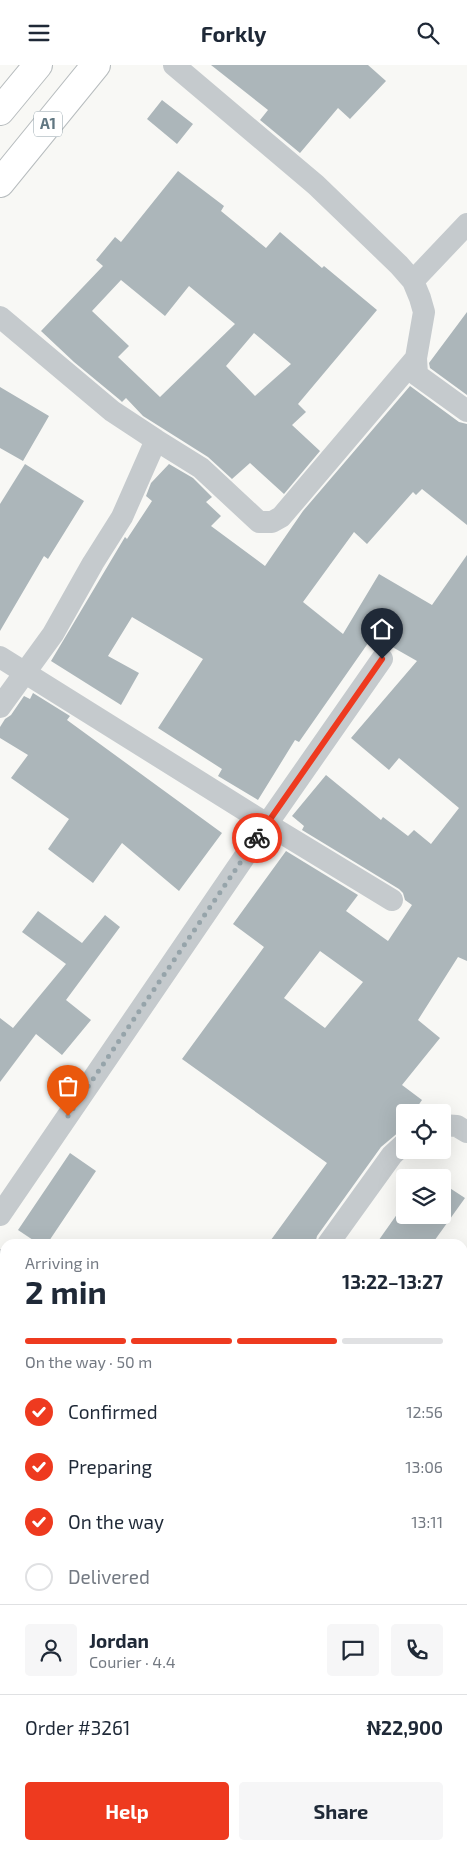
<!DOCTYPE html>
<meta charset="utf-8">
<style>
:root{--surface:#fff;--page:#f6f6f7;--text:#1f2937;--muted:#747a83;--line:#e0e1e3;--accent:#ee3a1f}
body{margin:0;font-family:"Exo 2",sans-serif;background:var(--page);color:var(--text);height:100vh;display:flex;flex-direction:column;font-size:19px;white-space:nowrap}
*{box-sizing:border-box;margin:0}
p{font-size:16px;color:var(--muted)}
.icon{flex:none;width:28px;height:28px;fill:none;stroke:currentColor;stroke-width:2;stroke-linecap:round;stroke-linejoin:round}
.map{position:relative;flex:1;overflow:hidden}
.panel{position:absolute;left:0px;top:1174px;width:468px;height:611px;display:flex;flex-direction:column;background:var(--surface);border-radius:15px 15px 0 0;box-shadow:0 5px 20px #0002}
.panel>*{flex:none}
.controls{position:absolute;left:396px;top:1039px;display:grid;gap:10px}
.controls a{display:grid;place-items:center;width:55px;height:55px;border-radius:5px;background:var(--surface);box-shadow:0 5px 20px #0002;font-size:25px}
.pin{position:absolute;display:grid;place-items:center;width:42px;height:42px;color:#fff;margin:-51px -21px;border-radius:50% 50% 50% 0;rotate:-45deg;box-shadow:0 0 5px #0007}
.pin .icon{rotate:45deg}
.courier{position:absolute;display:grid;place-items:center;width:50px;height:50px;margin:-25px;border:4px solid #ee3a1f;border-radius:50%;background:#fff;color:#222;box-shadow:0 1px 6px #0007}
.head em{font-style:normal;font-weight:700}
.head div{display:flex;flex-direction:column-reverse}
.head{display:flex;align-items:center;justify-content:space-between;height:85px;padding:0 25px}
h1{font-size:32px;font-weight:700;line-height:38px}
.bar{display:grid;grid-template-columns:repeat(4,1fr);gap:8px 5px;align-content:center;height:60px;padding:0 25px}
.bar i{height:6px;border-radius:4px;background:var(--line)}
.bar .selected{background:var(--accent)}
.bar p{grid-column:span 4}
.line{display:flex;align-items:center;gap:12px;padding:0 25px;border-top:1px solid var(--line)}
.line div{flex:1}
.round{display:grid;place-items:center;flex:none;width:52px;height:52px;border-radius:5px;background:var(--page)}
ol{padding:0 25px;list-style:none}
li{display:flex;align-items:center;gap:15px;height:55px}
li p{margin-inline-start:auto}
li .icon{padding:5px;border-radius:50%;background:var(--accent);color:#fff;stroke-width:4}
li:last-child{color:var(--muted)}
li i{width:28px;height:28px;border:2px solid var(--line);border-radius:50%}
.button{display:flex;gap:10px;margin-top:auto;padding:10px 25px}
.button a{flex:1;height:58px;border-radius:5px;background:var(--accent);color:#fff;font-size:20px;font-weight:700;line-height:58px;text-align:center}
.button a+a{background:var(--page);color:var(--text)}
header{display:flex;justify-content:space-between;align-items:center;height:65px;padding:0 25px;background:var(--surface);font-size:22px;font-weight:700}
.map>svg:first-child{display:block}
</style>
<header><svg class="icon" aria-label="menu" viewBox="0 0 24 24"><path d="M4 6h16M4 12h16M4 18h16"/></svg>Forkly<svg class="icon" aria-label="search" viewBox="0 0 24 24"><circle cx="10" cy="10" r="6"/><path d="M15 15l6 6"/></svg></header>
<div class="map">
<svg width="467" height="1784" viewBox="0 0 467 1784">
<rect width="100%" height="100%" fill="#f8f8f5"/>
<path fill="#acb6ba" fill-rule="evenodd" d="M211,0h157l18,16 -36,38 -12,-11 -38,45 -40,-33 8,-10z
M162,35l31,24 -16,20 -30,-25z
M178,106l46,35 -3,5 45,37 14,-16 42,36 2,-2 53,44 -79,94 8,8 -14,13 28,26 -36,43 -34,-31 -18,16 -24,-22 -65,-41 -17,-18 -4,4 -2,-2 -46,-38 -33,-31 62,-65 -7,-6 19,-23 6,5zM121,215l44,36 24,-30 46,38 -75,73 -42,-40 11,-11 -37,-35zM254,268l37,31 -36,32 -29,-30z
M467,247v83l-37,-27 -1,-5z
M410,321l49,36 8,2v101l-45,-36 -6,6 -3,-3 -46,52 -13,-12 -51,70 40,32 36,-60 53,31 35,-50v406l-9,-4 -40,63 22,18 -38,47 20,15 -9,13h-8v11l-5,7 -19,16 -64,89 -2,8h-47l59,-81 -145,-104 82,-112 -31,-23 53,-73 72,44 -12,16 42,30 24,-36 -7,-5 -2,-7 -4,-4 -97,-59 2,-4 -12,-10 34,-41 55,45 2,-3 25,19 6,-6 17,14 28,-36 -60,-50 -10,12 -38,-32 66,-77 -44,-25 -74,106 -4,-2 -37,60 -40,-24 4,-7 -64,-41 45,-69 -71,-42 -24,39 31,17 -18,32 -70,-44 74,-124 2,2 25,-38 -6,-5 5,-13 18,-19 24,14 19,19 -6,5 15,14 -10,10 54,40 38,-55zM320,886l43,31 -38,46 -41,-30z
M0,322l49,29 -26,45 -23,-13z
M25,399l59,37 -36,58 -4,-3 -44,75v-127z
M33,628l37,23 -3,4 155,113 -43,58 -57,-48 -29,40 -45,-34 21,-30 -58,-41 17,-23 -28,-17v-11l5,-8 6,-4 13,-19 6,3z
M38,846l44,32 23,-28 15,12 -54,73 25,20 -29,35 -26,-21 -36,48v-64l13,10 53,-64 -44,-32z
M70,1088l26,18 -49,73h-8l-21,-14z
M442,1118l23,15 -33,46h-56l29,-41v12h37z"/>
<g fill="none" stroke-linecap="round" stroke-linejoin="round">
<defs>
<path id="highway" d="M0,46l38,-46
M0,118l96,-118"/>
</defs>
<use href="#highway" stroke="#b7bcbe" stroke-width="30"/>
<path stroke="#c5cacd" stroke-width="11" d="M462,1295l5,-3"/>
<path stroke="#c5cacd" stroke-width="22" d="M174,0l142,120 83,80 14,16 7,17 4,14 -8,46 1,17 50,36
M413,216l54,-57
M0,252l112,94 44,29 -34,77 -29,46 -40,71 -53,73
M156,375l45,28 58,54h13l9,-5 135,-159
M0,592l267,167 125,76
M442,1060l15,1 10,6
M0,1150l267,-391 115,-165
M328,1179l64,-89 13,-12
M0,1195l5,3
M462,1498l5,1
M0,1677l5,-5
M0,1701l2,2 -2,8"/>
<use href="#highway" stroke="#fff" stroke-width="28"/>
</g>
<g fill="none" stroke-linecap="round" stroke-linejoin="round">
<path stroke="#96a4aa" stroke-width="5" stroke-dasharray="0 9" d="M68,1051l189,-278"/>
<path stroke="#ee3a1f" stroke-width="6" d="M257,773l125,-179"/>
</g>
<g text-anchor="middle" stroke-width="5" stroke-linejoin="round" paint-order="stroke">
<rect fill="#fff" stroke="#90a0a8" stroke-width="1" x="34" y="46.5" width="28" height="25" rx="4"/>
<g font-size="15" font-weight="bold" fill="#617782">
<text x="48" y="64">A1</text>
</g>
</g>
</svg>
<div class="controls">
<a><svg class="icon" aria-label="locate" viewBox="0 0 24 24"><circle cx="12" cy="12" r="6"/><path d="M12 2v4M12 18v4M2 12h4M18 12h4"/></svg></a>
<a><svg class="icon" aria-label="layers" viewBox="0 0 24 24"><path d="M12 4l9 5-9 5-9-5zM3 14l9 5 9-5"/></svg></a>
</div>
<div class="pin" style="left:68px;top:1051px;background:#ea580c"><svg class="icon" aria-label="bag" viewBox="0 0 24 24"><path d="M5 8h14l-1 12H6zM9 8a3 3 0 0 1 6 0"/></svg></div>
<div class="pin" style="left:382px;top:594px;background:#1f2937"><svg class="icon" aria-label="home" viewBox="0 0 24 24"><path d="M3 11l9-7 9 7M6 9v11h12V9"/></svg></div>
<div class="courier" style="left:257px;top:773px"><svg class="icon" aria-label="bike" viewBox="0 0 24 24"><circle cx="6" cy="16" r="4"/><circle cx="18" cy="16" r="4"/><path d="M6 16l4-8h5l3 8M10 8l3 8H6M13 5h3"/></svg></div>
<section class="panel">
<div class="head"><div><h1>2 min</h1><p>Arriving in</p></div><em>13:22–13:27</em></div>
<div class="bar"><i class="selected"></i><i class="selected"></i><i class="selected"></i><i></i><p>On the way · 50 m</p></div>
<ol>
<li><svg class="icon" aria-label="check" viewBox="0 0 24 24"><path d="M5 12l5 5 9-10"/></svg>Confirmed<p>12:56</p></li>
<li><svg class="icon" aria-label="check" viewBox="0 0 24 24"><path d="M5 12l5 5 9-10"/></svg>Preparing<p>13:06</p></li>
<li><svg class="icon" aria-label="check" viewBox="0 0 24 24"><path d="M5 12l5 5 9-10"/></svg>On the way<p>13:11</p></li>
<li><i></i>Delivered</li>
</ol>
<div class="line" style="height:90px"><a class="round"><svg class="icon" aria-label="person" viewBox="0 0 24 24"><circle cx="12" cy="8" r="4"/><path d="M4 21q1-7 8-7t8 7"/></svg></a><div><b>Jordan</b><p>Courier · 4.4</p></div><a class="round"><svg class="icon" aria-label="chat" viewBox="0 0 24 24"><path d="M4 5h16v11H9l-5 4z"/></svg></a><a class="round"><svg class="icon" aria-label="phone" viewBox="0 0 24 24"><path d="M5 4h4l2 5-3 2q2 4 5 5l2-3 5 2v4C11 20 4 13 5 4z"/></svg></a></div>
<div class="line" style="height:65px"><div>Order #3261</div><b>₦22,900</b></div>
<div class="button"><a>Help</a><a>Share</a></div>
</section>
</div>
